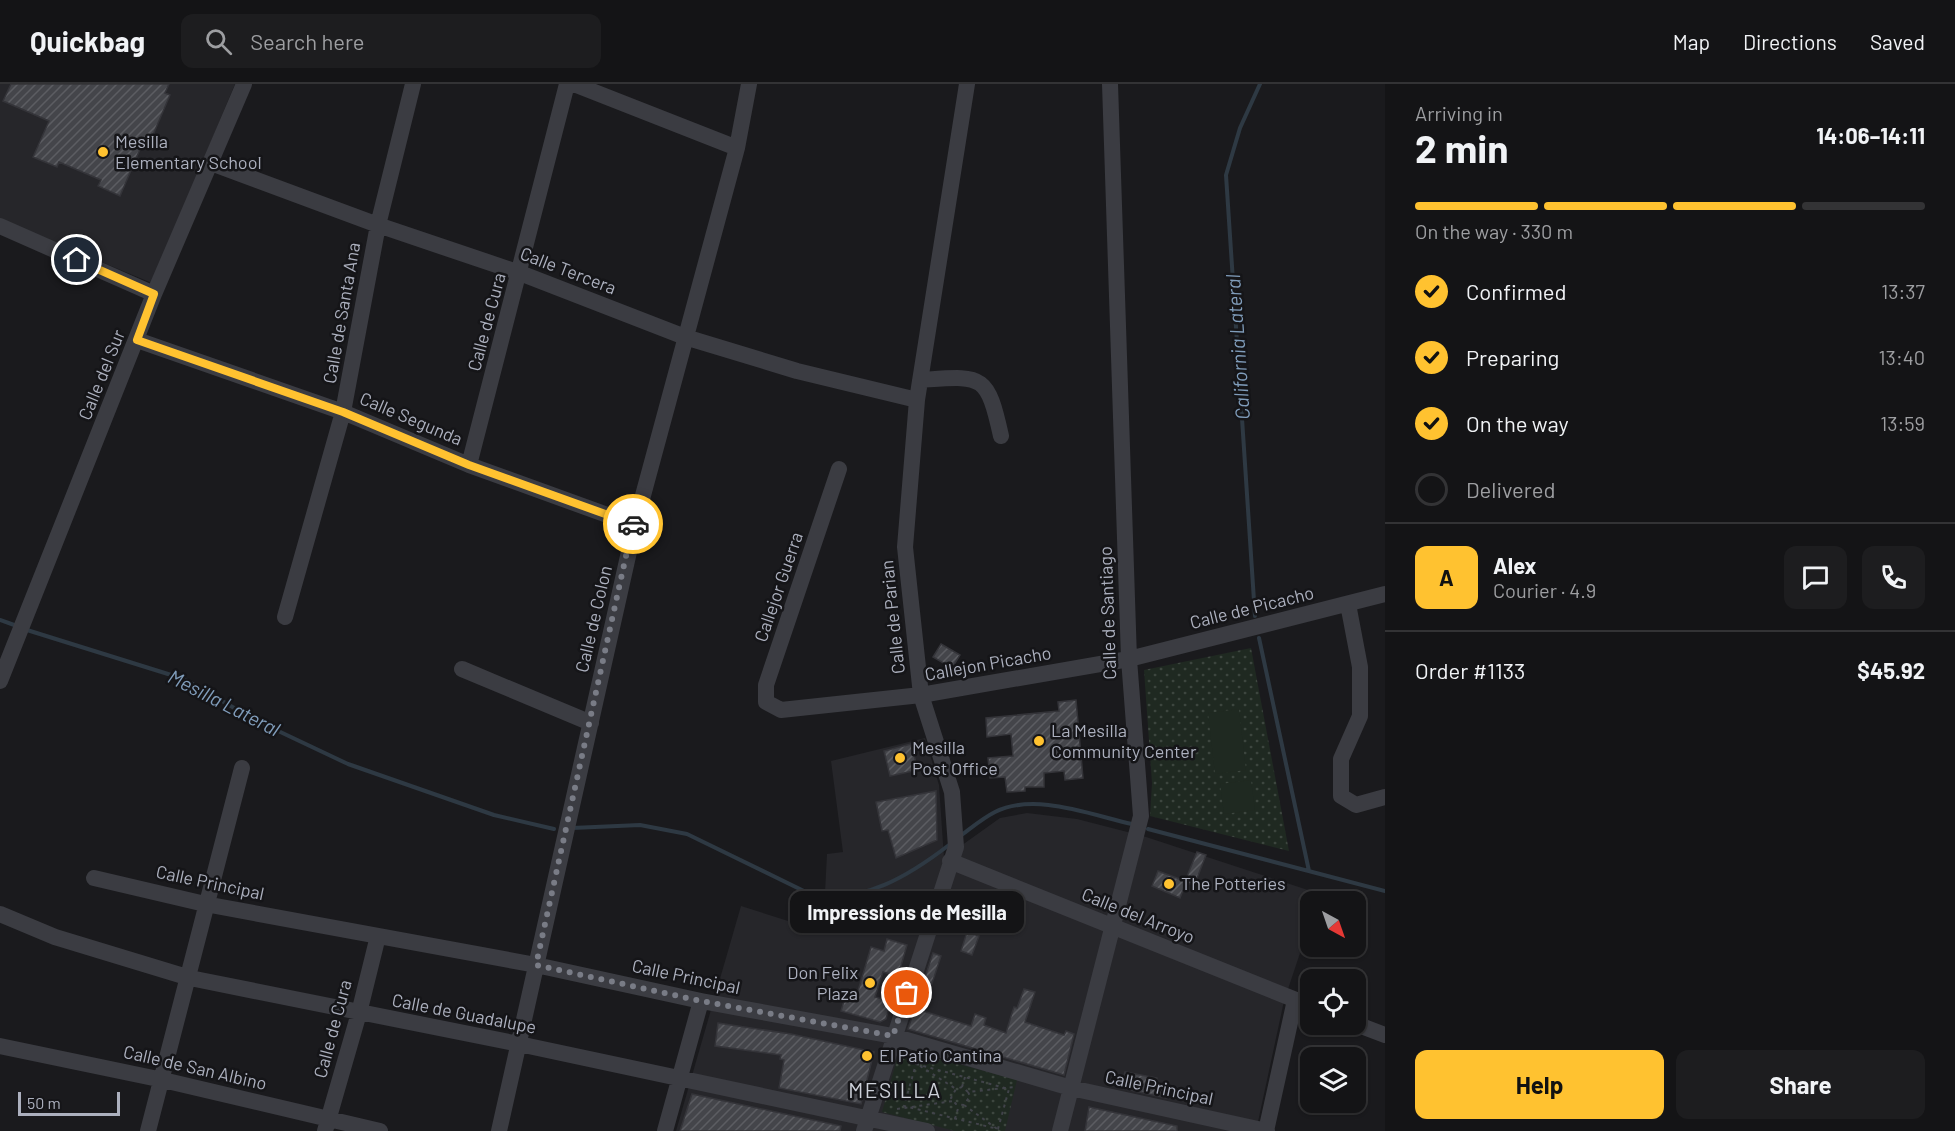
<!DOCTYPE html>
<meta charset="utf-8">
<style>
:root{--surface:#141416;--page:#1d1d1f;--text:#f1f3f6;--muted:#9d9ea1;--line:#333335;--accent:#ffc230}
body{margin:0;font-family:Barlow,sans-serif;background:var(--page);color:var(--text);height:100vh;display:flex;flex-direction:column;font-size:22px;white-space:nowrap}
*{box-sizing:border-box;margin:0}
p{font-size:20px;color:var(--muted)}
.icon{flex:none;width:33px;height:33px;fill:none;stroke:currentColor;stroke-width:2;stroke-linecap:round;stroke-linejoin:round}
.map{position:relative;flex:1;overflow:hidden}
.details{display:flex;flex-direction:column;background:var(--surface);width:570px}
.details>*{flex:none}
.needle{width:39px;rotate:140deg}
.tools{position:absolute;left:1300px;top:807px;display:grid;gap:12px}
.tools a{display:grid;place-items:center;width:66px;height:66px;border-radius:12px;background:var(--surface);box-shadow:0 2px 4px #0004,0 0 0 2px var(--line);font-size:30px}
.scale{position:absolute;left:18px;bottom:15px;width:102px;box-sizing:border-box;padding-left:6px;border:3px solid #acb0be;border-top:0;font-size:16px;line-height:21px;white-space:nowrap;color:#acb0be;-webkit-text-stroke:4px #151518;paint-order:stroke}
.pin{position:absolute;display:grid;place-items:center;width:51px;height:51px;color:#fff;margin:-26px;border:3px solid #fff;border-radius:50%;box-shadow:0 2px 6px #0007}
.courier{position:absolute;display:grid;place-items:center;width:60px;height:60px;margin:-30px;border:4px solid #ffc230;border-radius:50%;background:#fff;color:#222;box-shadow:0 2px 8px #0007}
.bubble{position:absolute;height:42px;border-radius:12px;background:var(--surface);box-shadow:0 2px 4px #0004,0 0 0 2px var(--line);font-size:20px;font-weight:700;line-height:42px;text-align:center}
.summary em{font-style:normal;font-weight:700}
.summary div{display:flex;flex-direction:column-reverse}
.summary{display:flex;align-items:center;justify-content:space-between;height:102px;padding:0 30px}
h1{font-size:39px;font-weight:700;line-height:45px}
.bar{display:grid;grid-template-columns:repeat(4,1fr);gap:9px 6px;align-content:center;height:72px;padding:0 30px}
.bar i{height:8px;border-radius:4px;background:var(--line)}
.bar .selected{background:var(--accent)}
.bar p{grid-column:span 4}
.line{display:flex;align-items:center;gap:15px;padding:0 30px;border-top:2px solid var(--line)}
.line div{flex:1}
.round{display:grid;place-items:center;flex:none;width:63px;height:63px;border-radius:12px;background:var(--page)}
ol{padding:0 30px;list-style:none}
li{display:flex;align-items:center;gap:18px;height:66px}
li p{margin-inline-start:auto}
li .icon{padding:6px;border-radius:50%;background:var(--accent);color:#111;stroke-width:4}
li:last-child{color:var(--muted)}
li i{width:33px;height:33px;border:3px solid var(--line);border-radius:50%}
.action{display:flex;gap:12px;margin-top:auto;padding:12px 30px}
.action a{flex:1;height:69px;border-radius:12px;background:var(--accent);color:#111;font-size:24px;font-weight:700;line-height:69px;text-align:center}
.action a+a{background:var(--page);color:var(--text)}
header{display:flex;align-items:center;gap:36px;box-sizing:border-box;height:84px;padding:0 30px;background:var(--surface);border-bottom:2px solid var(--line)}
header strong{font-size:28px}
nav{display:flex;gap:33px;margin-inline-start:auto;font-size:21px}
.search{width:420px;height:54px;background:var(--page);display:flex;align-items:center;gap:15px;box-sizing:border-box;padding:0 21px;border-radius:12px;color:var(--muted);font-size:22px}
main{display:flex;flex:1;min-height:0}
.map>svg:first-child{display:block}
</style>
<header>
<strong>Quickbag</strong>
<div class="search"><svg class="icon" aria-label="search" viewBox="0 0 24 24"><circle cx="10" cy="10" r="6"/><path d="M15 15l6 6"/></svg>Search here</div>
<nav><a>Map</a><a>Directions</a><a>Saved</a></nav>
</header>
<main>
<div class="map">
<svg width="1385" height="1047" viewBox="0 0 1385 1047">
<defs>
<pattern id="grass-dots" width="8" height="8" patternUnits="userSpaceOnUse" patternTransform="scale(1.5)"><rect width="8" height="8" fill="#1f2921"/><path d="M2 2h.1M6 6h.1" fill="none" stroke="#3d463f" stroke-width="1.8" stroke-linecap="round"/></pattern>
<pattern id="building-hatch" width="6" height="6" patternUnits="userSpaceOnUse" patternTransform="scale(1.5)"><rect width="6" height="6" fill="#44454a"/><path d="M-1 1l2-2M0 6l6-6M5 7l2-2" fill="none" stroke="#5c5d62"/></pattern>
</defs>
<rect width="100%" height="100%" fill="#1a1a1d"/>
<path fill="#26262a" d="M0,0h235l-83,199 -152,-63z
M925,654l14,47 5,73 56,-40 27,-5 50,6 66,17 177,58 -3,7 -6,1v18l-27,81 -28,130h-580l65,-225 82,26 4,-78 16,-2 -12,-91z"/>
<path fill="url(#grass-dots)" d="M1251,564l38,203 -139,-35 2,-33 -8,-113z
M900,964l117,32 -12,51h-50l-73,-19z"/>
<path fill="#1f2921" d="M1239,625l7,61 -31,4 -7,-61z
M1251,696l4,30 -31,4 -4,-30z"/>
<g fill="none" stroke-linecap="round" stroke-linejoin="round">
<path stroke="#2e3943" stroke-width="4" d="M1255,532l-29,-441 14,-47 20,-44
M0,536l17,6
M27,546l157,49 71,41 93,44 146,51 60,14
M1259,554l50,233
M572,744l68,-3 47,9 125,61c51,9 98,-20 137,-50
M1148,745l237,62
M960,752c11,-8 23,-18 35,-24 40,-20 96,3 137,12"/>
</g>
<path fill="url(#building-hatch)" stroke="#343439" stroke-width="1.5" d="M11,0h158l-4,9 5,2 -23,54 -6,-2 -21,49 -22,-10 3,-6 -42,-18 -2,5 -24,-10 16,-36 -46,-20z
M941,560l19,11 -8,13 -19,-11z
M1076,616l7,78 -18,2 -1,-9 -20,2v14h-19v4l-18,1 -2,-15 -15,1 -2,-20 25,-2 -2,-22 -24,3 -1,-19 73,-7 -1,-9z
M911,660l7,26 -28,6 -6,-25z
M936,707l1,49 -41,18 -8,-28 -6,1 -6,-29z
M1197,768l9,3 -12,31 -8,-4 -6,16 -28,-12 6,-15 27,10z
M967,848l12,4 -7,19 -11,-4z
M887,855l20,6 -9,31 -15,-4 -8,25 16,4 -5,18 -6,3 -39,-11 6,-20h11l13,-44 13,4z
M933,869l8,3 -18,55 48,15 4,-12 11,4 -2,7 22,8 5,-17 3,-9 3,1 7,-19 11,3 -10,30 39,13 2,-4 8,3 -10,41 -156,-46z
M718,939l73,11 83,18 -13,52 -82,-16 5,-28 -4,-1 1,-4 -66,-9z
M1125,988l32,6 -1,5 14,3 -3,12 -46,-10z
M692,1010l149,32 -1,5h-160z
M1089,1023l88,19v5h-92z"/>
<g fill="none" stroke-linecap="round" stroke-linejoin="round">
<path stroke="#41434a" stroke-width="2" stroke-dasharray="3 4.5" stroke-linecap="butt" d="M916,980l93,25 -11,40 -94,-23z
M920,982l36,23
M962,1003l3,-10
M968,1008l-6,-5 -6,2 -5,9 5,6 8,1 6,-9 -2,-4 46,-5
M964,1021l36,26
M897,1025l56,-8
M955,1035l4,-14"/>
<path stroke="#3b3c42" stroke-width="16" d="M574,0l163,64
M211,79l167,62 142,48 165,64 112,34 120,29
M0,142l154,68
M137,256l206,72 126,53 166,60
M920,296c62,-4 67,-8 81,56
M469,381l98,-381
M839,385l-73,216v17l15,8 140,-15 208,-36 256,-65
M1348,520l12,63v49l-19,43v37l15,9 29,-8
M285,533l58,-205 35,-187 35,-141
M462,585l129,54
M0,597l154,-387 90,-210
M950,777l361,145
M94,794l111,26 331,61 165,36 192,35 178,52 196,43
M0,830l55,23 135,41 329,66 408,87
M1356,940l29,11
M0,962l163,34 217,51
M148,1047l94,-363
M325,1047l34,-118 19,-77
M499,1047l136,-606 102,-377 12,-64
M665,1047l36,-130
M864,1047l92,-284 -4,-55 -31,-97 -16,-148 12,-147 50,-316
M1060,1047l81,-315 -12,-157 -19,-575
M1266,1047l29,-131"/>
</g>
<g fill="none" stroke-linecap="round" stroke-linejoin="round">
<path stroke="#797c86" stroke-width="6" stroke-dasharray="0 10.8" d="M633,440l-97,441 165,36 192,35 14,-43"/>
<path stroke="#ffc230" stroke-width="8" d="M77,176l77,34 -17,46 206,72 126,53 164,59"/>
</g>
<g fill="#ffc230" stroke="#151518" stroke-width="2">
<circle cx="103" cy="68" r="6"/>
<circle cx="1039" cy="657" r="6"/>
<circle cx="900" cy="674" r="6"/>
<circle cx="1169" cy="800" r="6"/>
<circle cx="870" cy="899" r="6"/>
<circle cx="867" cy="972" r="6"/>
</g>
<g text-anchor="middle" stroke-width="5" stroke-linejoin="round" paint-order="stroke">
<g font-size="18" fill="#acb0be" stroke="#151518" text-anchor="start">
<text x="115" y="64">Mesilla<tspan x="115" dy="21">Elementary School</tspan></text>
<text x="1051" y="653">La Mesilla<tspan x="1051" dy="21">Community Center</tspan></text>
<text x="912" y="670">Mesilla<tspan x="912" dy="21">Post Office</tspan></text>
<text x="1181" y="806">The Potteries</text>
<text x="858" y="895" text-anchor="end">Don Felix<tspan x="858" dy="21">Plaza</tspan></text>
<text x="879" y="978">El Patio Cantina</text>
</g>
<g font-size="18" fill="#acb0be" stroke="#151518">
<text transform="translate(568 187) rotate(21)" y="6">Calle Tercera</text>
<text transform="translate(342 229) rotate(-80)" y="6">Calle de Santa Ana</text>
<text transform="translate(487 238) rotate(-75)" y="6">Calle de Cura</text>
<text transform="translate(102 291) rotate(-68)" y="6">Calle del Sur</text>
<text transform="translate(411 335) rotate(23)" y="6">Calle Segunda</text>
<text transform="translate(779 503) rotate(-71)" y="6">Callejor Guerra</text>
<text transform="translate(1252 524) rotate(-14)" y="6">Calle de Picacho</text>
<text transform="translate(1108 529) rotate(-92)" y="6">Calle de Santiago</text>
<text transform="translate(893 533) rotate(-96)" y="6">Calle de Parian</text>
<text transform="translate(594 535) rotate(-77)" y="6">Calle de Colon</text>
<text transform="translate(988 580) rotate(-10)" y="6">Callejon Picacho</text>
<text transform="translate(210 799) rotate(12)" y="6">Calle Principal</text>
<text transform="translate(1138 832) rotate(22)" y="6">Calle del Arroyo</text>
<text transform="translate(686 893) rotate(12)" y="6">Calle Principal</text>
<text transform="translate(464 930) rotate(11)" y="6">Calle de Guadalupe</text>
<text transform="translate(333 945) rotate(-75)" y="6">Calle de Cura</text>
<text transform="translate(195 984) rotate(13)" y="6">Calle de San Albino</text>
<text transform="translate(1159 1004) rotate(12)" y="6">Calle Principal</text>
</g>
<g font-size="20" font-style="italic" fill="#809dbb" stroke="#151518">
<text transform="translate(1238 263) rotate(-94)" y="7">California Lateral</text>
<text transform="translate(224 619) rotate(27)" y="7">Mesilla Lateral</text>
</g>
<g font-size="21" letter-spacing="1.5" fill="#cdd0d9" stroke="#151518">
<text x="895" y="1014">MESILLA</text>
</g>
</g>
</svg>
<div class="tools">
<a><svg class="needle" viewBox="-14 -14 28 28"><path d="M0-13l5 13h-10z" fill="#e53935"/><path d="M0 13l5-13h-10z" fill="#9d9ea1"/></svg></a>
<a><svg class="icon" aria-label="locate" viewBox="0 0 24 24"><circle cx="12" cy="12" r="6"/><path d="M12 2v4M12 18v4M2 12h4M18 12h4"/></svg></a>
<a><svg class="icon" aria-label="layers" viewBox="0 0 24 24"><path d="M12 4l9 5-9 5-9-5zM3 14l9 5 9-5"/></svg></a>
</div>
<div class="scale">50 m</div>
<div class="pin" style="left:907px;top:909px;background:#ea580c"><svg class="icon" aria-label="bag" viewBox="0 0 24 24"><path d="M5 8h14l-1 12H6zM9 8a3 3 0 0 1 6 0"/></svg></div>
<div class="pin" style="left:77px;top:176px;background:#1f2937"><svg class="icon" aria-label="home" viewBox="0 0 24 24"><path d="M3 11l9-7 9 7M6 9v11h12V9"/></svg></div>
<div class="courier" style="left:633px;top:440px"><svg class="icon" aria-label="car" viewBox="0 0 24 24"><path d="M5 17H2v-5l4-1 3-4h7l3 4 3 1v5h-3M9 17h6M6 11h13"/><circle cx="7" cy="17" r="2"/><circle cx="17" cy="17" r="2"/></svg></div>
<div class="bubble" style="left:790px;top:807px;width:234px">Impressions de Mesilla</div>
</div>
<section class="details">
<div class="summary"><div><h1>2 min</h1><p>Arriving in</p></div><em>14:06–14:11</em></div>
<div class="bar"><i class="selected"></i><i class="selected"></i><i class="selected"></i><i></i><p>On the way · 330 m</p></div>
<ol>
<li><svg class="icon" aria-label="check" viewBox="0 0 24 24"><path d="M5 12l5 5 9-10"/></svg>Confirmed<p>13:37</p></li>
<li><svg class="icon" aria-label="check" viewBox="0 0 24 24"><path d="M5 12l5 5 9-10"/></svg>Preparing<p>13:40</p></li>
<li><svg class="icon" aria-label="check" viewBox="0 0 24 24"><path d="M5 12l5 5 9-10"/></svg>On the way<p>13:59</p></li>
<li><i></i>Delivered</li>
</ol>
<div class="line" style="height:108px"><b class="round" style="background:var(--accent);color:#111">A</b><div><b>Alex</b><p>Courier · 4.9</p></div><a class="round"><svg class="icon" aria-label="chat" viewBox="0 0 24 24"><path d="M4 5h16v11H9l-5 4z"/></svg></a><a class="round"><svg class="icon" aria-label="phone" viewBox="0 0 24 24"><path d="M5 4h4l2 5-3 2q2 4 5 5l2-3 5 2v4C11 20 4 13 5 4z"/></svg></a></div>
<div class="line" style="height:78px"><div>Order #1133</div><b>$45.92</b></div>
<div class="action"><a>Help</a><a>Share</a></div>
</section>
</main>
